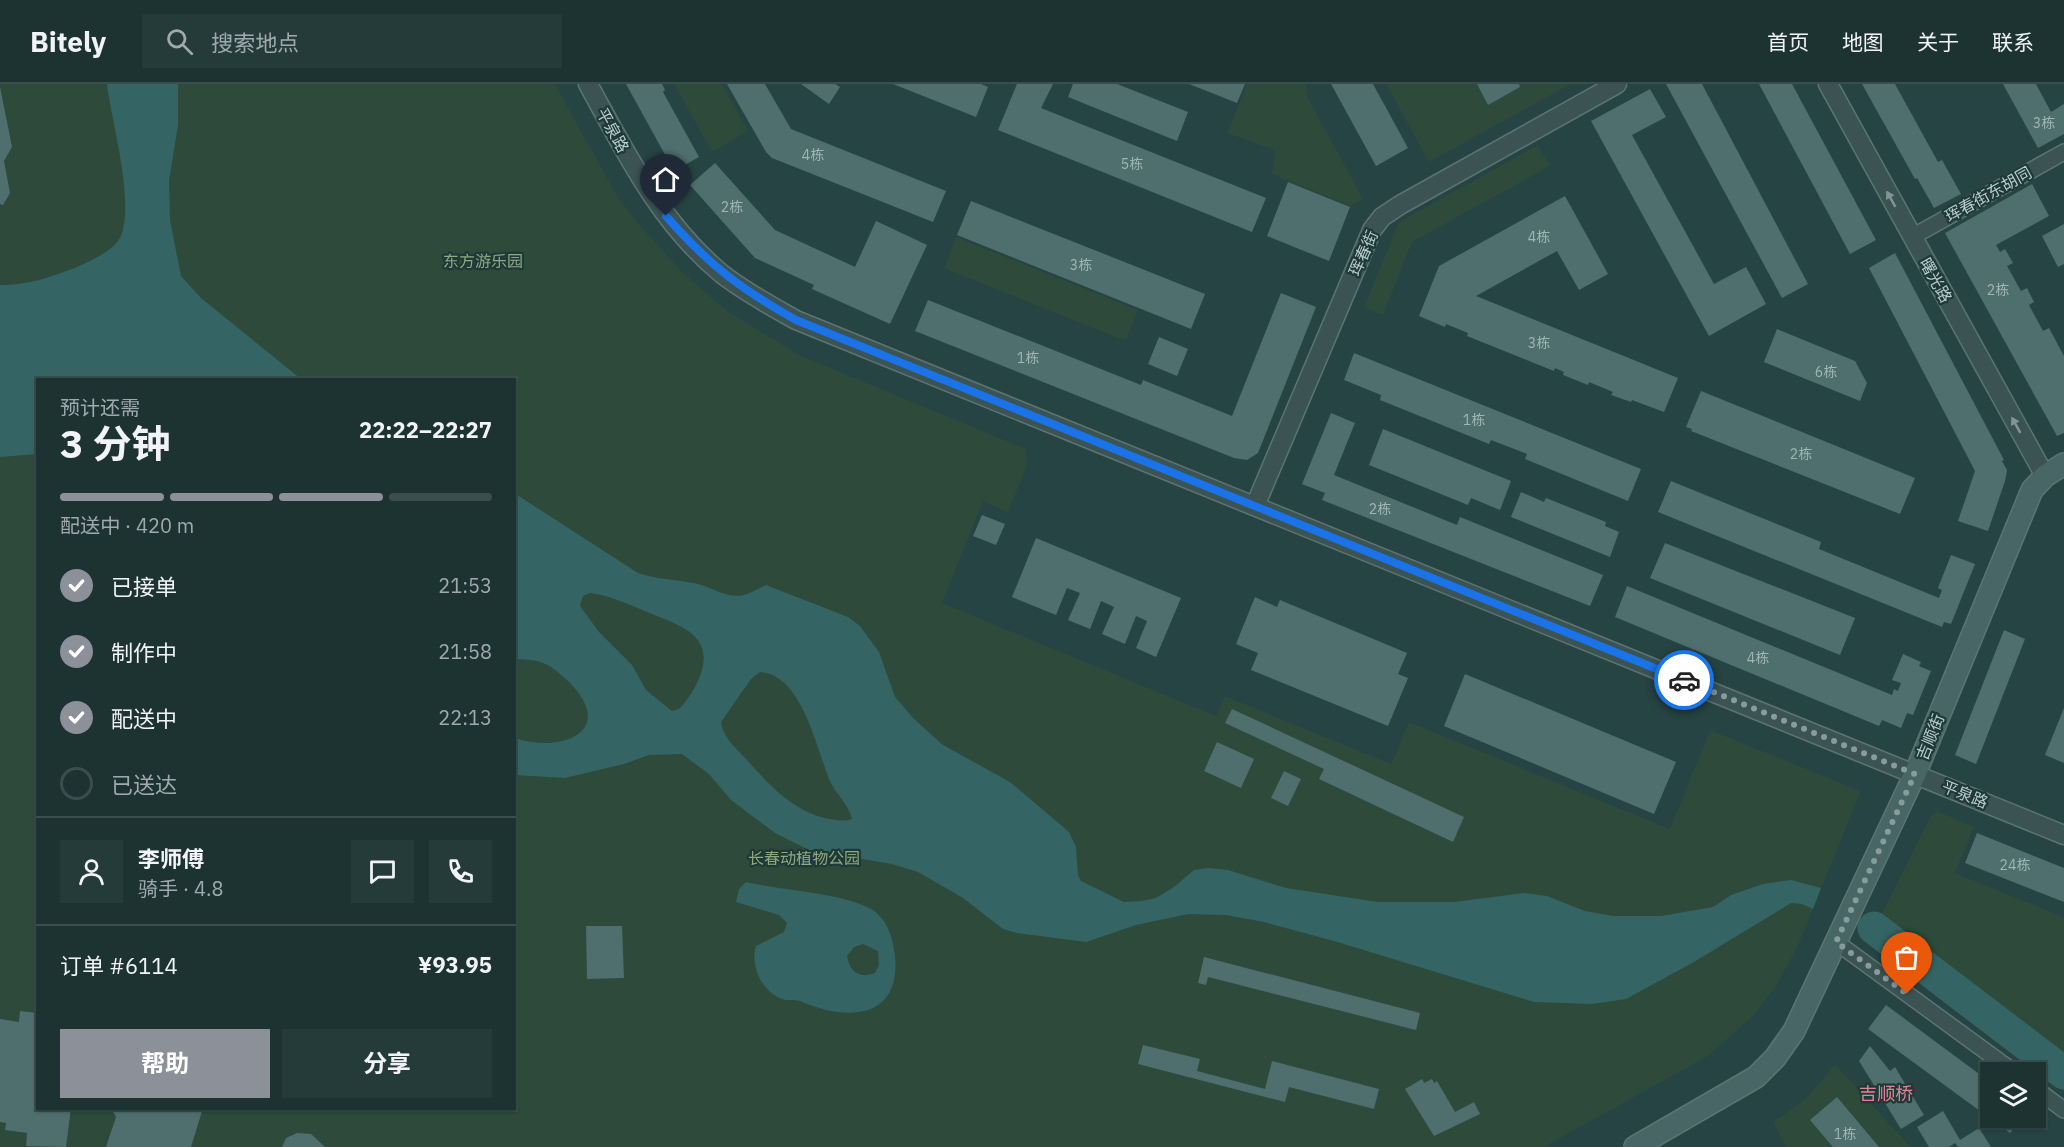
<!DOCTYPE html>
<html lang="zh">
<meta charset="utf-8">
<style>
:root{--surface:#1c3332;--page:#253b3a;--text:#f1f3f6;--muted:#a0aaac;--line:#3a4e4d;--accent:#8c9099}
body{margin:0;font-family:"IBM Plex Sans","Noto Sans SC",sans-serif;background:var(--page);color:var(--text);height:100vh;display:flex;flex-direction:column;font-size:22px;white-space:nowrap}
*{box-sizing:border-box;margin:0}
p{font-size:20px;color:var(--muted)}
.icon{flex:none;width:33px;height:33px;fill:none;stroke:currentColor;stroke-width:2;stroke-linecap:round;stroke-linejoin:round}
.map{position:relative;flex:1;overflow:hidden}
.panel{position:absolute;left:36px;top:294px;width:480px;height:732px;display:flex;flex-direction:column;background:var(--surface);border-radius:0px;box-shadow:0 2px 4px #0004,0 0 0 2px var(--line)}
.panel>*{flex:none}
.buttons{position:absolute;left:1980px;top:978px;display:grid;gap:12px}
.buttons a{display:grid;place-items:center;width:66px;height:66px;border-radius:0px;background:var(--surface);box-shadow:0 2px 4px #0004,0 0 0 2px var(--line);font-size:30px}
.pin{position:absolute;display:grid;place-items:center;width:51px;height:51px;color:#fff;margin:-62px -26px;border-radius:50% 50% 50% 0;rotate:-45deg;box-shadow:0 0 6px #0007}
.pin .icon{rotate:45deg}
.courier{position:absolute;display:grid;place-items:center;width:60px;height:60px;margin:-30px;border:4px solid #1a73e8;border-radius:50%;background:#fff;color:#222;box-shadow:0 2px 8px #0007}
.summary em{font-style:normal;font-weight:700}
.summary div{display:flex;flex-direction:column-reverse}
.summary{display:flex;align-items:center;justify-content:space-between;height:102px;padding:0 24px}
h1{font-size:39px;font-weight:700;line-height:45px}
.bar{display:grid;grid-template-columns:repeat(4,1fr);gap:9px 6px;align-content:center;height:72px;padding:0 24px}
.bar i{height:8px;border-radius:4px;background:var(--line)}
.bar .current{background:var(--accent)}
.bar p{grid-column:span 4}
.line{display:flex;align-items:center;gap:15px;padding:0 24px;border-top:2px solid var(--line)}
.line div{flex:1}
.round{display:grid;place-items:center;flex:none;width:63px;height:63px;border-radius:0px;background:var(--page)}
ol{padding:0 24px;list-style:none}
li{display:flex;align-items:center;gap:18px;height:66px}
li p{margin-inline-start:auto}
li .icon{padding:6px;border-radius:50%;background:var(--accent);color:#fff;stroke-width:4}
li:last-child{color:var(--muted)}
li i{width:33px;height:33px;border:3px solid var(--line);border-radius:50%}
.cta{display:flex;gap:12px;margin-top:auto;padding:12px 24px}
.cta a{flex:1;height:69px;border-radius:0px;background:var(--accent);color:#fff;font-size:24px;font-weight:700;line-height:69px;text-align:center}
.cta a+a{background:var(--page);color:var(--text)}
header{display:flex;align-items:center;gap:36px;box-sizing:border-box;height:84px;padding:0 30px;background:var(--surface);border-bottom:2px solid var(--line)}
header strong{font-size:28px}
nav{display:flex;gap:33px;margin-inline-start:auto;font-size:21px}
.search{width:420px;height:54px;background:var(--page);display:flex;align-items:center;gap:15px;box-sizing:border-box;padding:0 21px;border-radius:0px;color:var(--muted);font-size:22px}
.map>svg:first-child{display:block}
</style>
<header>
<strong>Bitely</strong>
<div class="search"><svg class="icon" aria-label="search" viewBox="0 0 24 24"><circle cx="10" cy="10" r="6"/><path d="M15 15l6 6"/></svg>搜索地点</div>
<nav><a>首页</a><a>地图</a><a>关于</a><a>联系</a></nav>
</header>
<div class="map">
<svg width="2064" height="1063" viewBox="0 0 2064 1063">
<rect width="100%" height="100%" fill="#264443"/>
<path fill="#2d4a3a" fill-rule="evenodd" d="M0,0h555l62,112 20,26 44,49 46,40 72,44 227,94 1,16 -19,48 -25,-12 -41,102 274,113 9,-20 166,68 18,-42 261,107 40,-99 151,61 -64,157 -22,40 -22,28 -45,40 -164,91h-1544zM38,296h476v728h-476z
M674,0h48l26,47 -36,21z
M1247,0h58l3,14 55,101 -13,7 -78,-32 3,-24 -48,-17z
M1386,0h185l-142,78z
M1538,61l12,21 -138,76 -29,73 -19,-8 35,-85z
M956,153l182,73 -12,31 -182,-73z
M1937,727l37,16 -19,46 109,44v136l-182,-139 49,-98z
M1835,980l71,78 4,5h-124l-13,-25 33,-23z"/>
<path fill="#346564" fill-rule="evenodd" d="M107,0h71v41l-9,56 1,39 11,56 20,22 100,81 -263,1 -1,74 -37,3v-172c30,0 47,-7 75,-17 13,-6 34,-15 43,-27 20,-28 -7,-121 -11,-157z
M514,409l124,80c20,7 40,6 60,11 16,4 29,15 46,11 7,-2 15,-7 22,-10l82,32 12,9 19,26 16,45 19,22 29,26 67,37 59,50 7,15 2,28 3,6 43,21 18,-1 14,-3 18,-11 20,-17 15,-2 19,2 58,18 92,14h76l70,-9 23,3 38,15 28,5h48l52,-9 18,-12 32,-11 28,-4 30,8 -8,21 -11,-5 -11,-1 -97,59 -68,37 -34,5 -58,-2 -200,-61 -70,-19 -38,-7 -38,-1 -52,11 -50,17 -69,-9 -14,-4 -40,-31 -45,-26 -26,-8 -83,-14 -34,-17 -44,-33 -22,-26 -27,-20 -33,1 -25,9 -59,14 -50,-3v-37c46,16 104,-7 53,-57 -9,-8 -18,-17 -31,-20 -7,-2 -15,-1 -22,-2zM590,509c21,3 38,11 57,19 30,13 67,21 54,61 -4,13 -13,27 -22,36l-7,2 -26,-21 -14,-25 -33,-33 -19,-26 3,-10zM760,588c42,2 57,77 69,107 6,14 20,26 23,40 -8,3 -14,1 -23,0 -35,-7 -59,-33 -82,-59 -10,-11 -24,-22 -26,-38l30,-43z
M746,798c34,8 98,11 125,27 17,10 22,30 24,47 6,65 -50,65 -95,45 -6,-2 -13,0 -18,-2 -21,-8 -32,-34 -26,-53l28,-14 3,-9 -8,-8 -43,-13 3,-13zM863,860l15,7 1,14 -4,8c-16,6 -25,-1 -28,-17l7,-9z"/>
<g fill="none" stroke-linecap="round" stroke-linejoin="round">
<path stroke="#346564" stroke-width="33" d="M1874,844l190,145"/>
</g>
<path fill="#4f6f6e" d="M626,0h36l3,6 -2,2 36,65 -25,14z
M727,0h38l26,45 155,62 -13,31 -161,-64 -6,-6z
M801,0h34l5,3 -11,17z
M893,0h88l7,3 -12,30z
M1017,0h36l-12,24 225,90 -14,34 -254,-102z
M1073,0h44l71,28 -11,29 -109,-44z
M1189,0h56l-8,19z
M1331,0h42l35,64 -32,18z
M1477,0h42l1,3 -32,18z
M1666,0h36l106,200 -26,14z
M1759,0h33l84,156 -26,14z
M1862,0h33l43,78 4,-2 19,34 -27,14 -17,-30 -2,1z
M2003,0h33l15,28 13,-8v30l-26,14z
M0,3l12,60 -8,14 6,32 -7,12 -3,-1z
M1650,5l16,28 -34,18 82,149 32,-17 20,37 -57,32 -118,-215z
M715,79l60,67 80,37 21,-46 51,24 -37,79 -78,-35 2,-4 -59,-27 -65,-73z
M1288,98l62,25 -21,54 -62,-25z
M2032,100l17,32 -53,29 4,7 5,-3 8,14 -6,3 14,25 6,-3 7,14 -5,3 14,26 6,-3 15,28v77l-7,3 -112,-203z
M1565,112l43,78 -29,16 -22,-39 -81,45 202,82 -14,34 -32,-12 -1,2 -20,-7 2,-3 -24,-10 -1,3 -25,-10 1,-3 -9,-4 -1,3 -87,-35 1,-3 -22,-9 -1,3 -26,-11 20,-50z
M971,117l234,93 -14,35 -234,-94z
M2064,140v40l-6,3 -16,-31z
M1895,169l109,207 -2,1 5,9 -2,11 -17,50 -30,-10 17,-50 -106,-203z
M1281,209l35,14 -58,146 -11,7 -13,-2 -319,-127 13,-31 213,85 2,-5 89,36z
M1777,245l78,32 12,22 -7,18 -96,-39z
M1159,253l29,12 -11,27 -29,-12z
M1354,269l287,116 -13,32 -103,-42 2,-5 -36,-14 -2,4 -109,-44 1,-5 -37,-15z
M1701,307l214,87 -15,36 -209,-83 1,-2 -6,-2z
M1331,329l24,10 -21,52 123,50 3,-8 143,58 -13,31 -268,-106 3,-7 -23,-9z
M1383,345l128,52 -11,29 -29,-12 -3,7 -99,-40z
M1671,397l150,61 -2,7 120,49 3,-8 -4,-2 13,-33 24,9 -24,60 -7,-2 -2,5 -284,-115z
M1521,408l23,10 2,-4 60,24 -1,4 14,6 -9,25 -99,-40z
M982,431l23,9 -9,21 -23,-9z
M1036,454l145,60 -25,59 -20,-9 11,-27 -11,-5 -11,28 -23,-10 12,-27 -13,-6 -11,28 -22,-9 12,-27 -13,-5 -11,27 -44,-18z
M1665,459l190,75 -15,37 -190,-77z
M1627,502l265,109 2,-6 4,2 3,-8 -9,-3 11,-26 18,8 -2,4 12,5 -18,44 -6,-2 -6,15 -19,-8 -3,6 -264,-109z
M1255,513l22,10 3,-7 127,53 -9,21 10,4 -20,48 -137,-56 7,-17 -22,-9z
M2004,546l21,9 -49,125 -21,-9z
M1465,590l211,88 -22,52 -210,-88z
M2064,624v55l-19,-8z
M1232,625l232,108 -11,25 -134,-63 5,-10 -99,-46z
M1217,658l37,17 -13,29 -37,-17z
M1284,687l17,8 -13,27 -17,-8z
M1977,749l87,35v34l-99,-39z
M586,842h36l2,52 -37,1z
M1204,873l216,56 -4,17 -208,-53 -2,8 -8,-2z
M1886,921l104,77v36h32l-12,15 -142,-104z
M20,927l18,2v95h33l-5,39 -40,-1 1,-13 -22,-3 1,-7 -6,-1v-103l19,3z
M1143,961l57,14 -3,12 68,18 7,-28 107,28 -5,20 -85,-22 -4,15 -147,-38z
M1870,962l20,25 5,-4 29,48 -23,14 -42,-68z
M1422,995l2,4 8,-4 2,4 3,-2 18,31 19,-10 6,12 -46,22 -29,-47z
M1837,1013l42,50h-46l-23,-27z
M111,1024h92l-12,39h-85l10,-30z
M1943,1027l17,29 19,-12 12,19h-33l-3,-4 -6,4h-20l-12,-20z
M297,1049l14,1 14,13h-43l4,-9z"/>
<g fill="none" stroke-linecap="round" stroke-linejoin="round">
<defs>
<path id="minor" d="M1912,153l152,-85
M1836,858l178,130
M2036,1005l28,21"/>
<path id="tertiary" d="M588,0c38,69 72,139 134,190 23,18 49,32 74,46l1268,515
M1828,0l217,392
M1255,422l117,-276 10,-13 18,-12 217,-121"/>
<path id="secondary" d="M1635,1063l121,-70 19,-19 19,-27 121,-257 117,-284 13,-14 19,-12"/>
</defs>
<use href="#minor" stroke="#5c7473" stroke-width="18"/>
<use href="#tertiary" stroke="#5c7473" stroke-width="21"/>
<use href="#secondary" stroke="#5c7473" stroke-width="24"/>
<use href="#minor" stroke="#3b5453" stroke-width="15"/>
<use href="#tertiary" stroke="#3b5453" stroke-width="18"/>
<use href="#secondary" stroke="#496667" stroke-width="21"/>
</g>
<defs><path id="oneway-solid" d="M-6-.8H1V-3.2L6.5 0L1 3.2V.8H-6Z" transform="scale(1.5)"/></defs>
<g fill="#809796">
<use href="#oneway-solid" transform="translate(1891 115) rotate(-119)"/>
<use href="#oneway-solid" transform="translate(2016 341) rotate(-119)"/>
</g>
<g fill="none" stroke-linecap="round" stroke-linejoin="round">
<path stroke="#859d9d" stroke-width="6" stroke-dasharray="0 10.8" d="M1684,596l231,94 -79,168 71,52"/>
<path stroke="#1a73e8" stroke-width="8" d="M666,132c43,49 73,72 130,104l888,360"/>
</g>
<g text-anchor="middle" stroke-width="4.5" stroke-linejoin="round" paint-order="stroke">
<g font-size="14" fill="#9eb6b5">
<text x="2044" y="44">3栋</text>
<text x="813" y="76">4栋</text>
<text x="1132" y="85">5栋</text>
<text x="732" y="128">2栋</text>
<text x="1539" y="158">4栋</text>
<text x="1081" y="186">3栋</text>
<text x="1998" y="211">2栋</text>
<text x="1539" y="264">3栋</text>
<text x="1028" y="279">1栋</text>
<text x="1826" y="293">6栋</text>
<text x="1474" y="341">1栋</text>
<text x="1801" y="375">2栋</text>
<text x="1380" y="430">2栋</text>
<text x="1758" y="579">4栋</text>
<text x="2015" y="786">24栋</text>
<text x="1845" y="1055">1栋</text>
</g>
<g font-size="16" fill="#b8cdcd" stroke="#1f3939">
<text transform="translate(613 46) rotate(61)" y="6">平泉路</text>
<text transform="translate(1988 110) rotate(-29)" y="6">珲春街东胡同</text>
<text transform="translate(1363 169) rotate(-66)" y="6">珲春街</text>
<text transform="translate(1936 196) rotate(61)" y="6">曙光路</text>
<text transform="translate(1930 653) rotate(-68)" y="6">吉顺街</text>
<text transform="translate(1965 710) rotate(22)" y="6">平泉路</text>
</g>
<g font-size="16" fill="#8ea97d" stroke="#1f3939">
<text x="483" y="183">东方游乐园</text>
<text x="804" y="780">长春动植物公园</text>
</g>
<g font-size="18" fill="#e18595" stroke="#1f3939">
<text x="1886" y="1016">吉顺桥</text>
</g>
</g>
</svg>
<div class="buttons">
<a><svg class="icon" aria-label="layers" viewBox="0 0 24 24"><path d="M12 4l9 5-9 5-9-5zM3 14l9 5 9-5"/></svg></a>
</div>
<div class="pin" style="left:1907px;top:910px;background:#ea580c"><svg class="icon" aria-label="bag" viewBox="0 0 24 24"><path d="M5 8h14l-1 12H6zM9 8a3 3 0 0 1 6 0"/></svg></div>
<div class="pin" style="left:666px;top:132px;background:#1f2937"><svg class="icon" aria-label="home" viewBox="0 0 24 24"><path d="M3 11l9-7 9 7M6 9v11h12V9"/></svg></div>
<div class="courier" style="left:1684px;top:596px"><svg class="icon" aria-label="car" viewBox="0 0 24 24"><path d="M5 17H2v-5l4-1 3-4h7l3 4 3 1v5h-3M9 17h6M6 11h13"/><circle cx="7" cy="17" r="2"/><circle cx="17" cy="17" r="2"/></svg></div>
<section class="panel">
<div class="summary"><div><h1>3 分钟</h1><p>预计还需</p></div><em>22:22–22:27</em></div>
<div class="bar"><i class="current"></i><i class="current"></i><i class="current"></i><i></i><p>配送中 · 420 m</p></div>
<ol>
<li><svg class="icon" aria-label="check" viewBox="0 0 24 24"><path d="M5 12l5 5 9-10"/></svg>已接单<p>21:53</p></li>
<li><svg class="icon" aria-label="check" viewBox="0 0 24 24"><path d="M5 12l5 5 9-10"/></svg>制作中<p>21:58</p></li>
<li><svg class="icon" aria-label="check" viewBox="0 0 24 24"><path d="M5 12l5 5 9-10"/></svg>配送中<p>22:13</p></li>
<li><i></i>已送达</li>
</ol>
<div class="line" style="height:108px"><a class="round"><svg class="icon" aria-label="person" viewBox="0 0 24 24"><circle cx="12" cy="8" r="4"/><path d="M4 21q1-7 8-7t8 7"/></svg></a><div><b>李师傅</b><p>骑手 · 4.8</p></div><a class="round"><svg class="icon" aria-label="chat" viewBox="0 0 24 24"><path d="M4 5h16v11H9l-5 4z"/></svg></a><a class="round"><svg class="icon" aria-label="phone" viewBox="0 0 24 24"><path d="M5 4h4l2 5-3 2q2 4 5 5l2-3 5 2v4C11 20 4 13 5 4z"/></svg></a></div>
<div class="line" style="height:78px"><div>订单 #6114</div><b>¥93.95</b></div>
<div class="cta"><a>帮助</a><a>分享</a></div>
</section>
</div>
